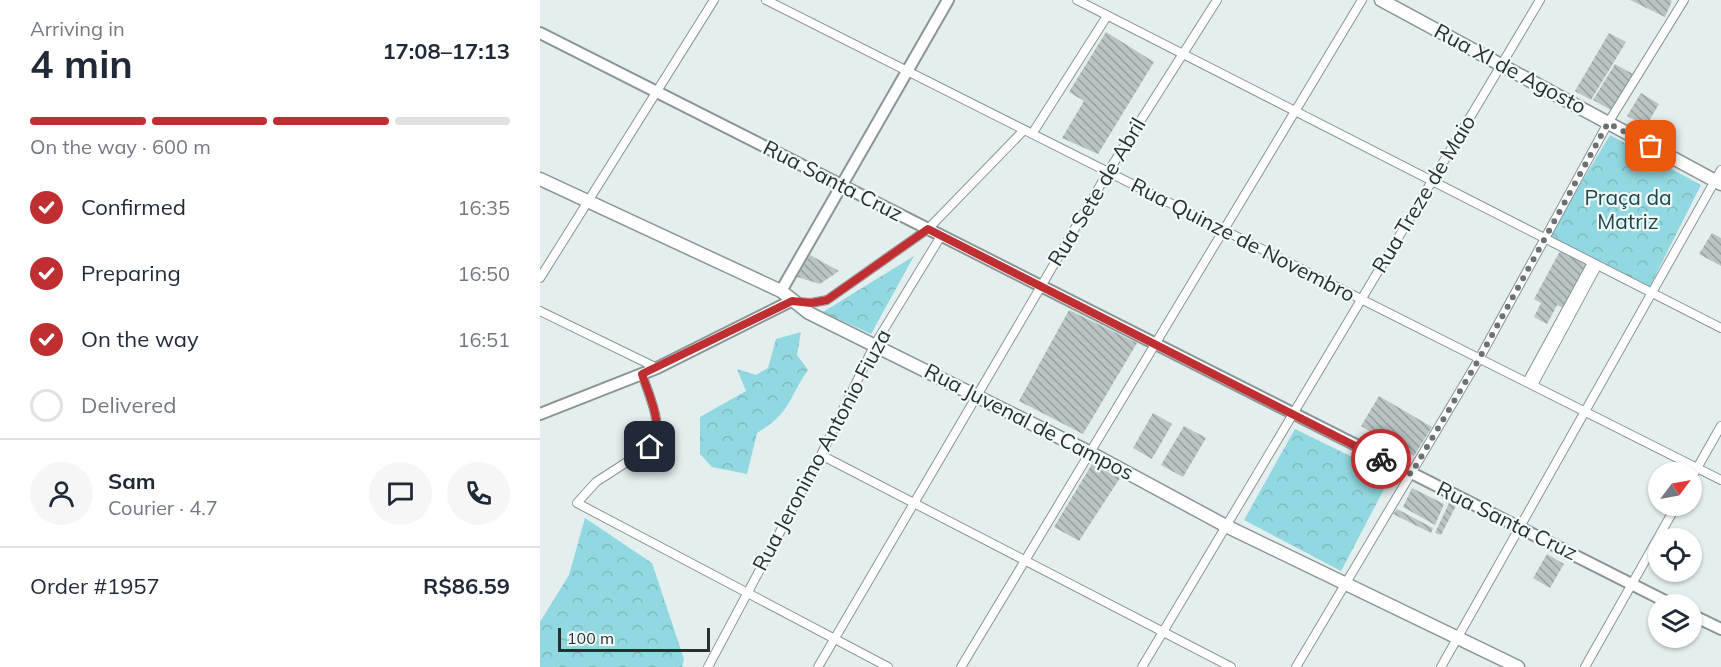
<!DOCTYPE html>
<meta charset="utf-8">
<style>
:root{--surface:#fff;--page:#f6f6f7;--text:#1f2937;--muted:#747a83;--line:#e0e1e3;--accent:#bf2f31}
body{margin:0;font-family:Mulish,sans-serif;background:var(--page);color:var(--text);height:100vh;display:flex;flex-direction:column;font-size:22px;white-space:nowrap}
*{box-sizing:border-box;margin:0}
p{font-size:20px;color:var(--muted)}
.icon{flex:none;width:33px;height:33px;fill:none;stroke:currentColor;stroke-width:2;stroke-linecap:round;stroke-linejoin:round}
.map{position:relative;flex:1;overflow:hidden}
.details{display:flex;flex-direction:column;background:var(--surface);width:540px}
.details>*{flex:none}
.needle{width:39px;rotate:58deg}
.buttons{position:absolute;left:1108px;top:462px;display:grid;gap:12px}
.buttons a{display:grid;place-items:center;width:54px;height:54px;border-radius:50%;background:var(--surface);box-shadow:0 2px 4px #0004;font-size:30px}
.scale{position:absolute;left:18px;bottom:15px;width:152px;box-sizing:border-box;padding-left:6px;border:3px solid #2a2e2e;border-top:0;font-size:16px;line-height:21px;white-space:nowrap;color:#2a2e2e;-webkit-text-stroke:4px #f0fbfc;paint-order:stroke}
.pin{position:absolute;display:grid;place-items:center;width:51px;height:51px;color:#fff;margin:-26px;border-radius:12px;box-shadow:0 3px 9px #0006}
.courier{position:absolute;display:grid;place-items:center;width:60px;height:60px;margin:-30px;border:4px solid #bf2f31;border-radius:50%;background:#fff;color:#222;box-shadow:0 2px 8px #0007}
.overview em{font-style:normal;font-weight:700}
.overview div{display:flex;flex-direction:column-reverse}
.overview{display:flex;align-items:center;justify-content:space-between;height:102px;padding:0 30px}
h1{font-size:39px;font-weight:700;line-height:45px}
.bar{display:grid;grid-template-columns:repeat(4,1fr);gap:9px 6px;align-content:center;height:72px;padding:0 30px}
.bar i{height:8px;border-radius:4px;background:var(--line)}
.bar .active{background:var(--accent)}
.bar p{grid-column:span 4}
.line{display:flex;align-items:center;gap:15px;padding:0 30px;border-top:2px solid var(--line)}
.line div{flex:1}
.round{display:grid;place-items:center;flex:none;width:63px;height:63px;border-radius:32px;background:var(--page)}
ol{padding:0 30px;list-style:none}
li{display:flex;align-items:center;gap:18px;height:66px}
li p{margin-inline-start:auto}
li .icon{padding:6px;border-radius:50%;background:var(--accent);color:#fff;stroke-width:4}
li:last-child{color:var(--muted)}
li i{width:33px;height:33px;border:3px solid var(--line);border-radius:50%}
main{display:flex;flex:1;min-height:0}
.map>svg:first-child{display:block}
</style>
<main>
<section class="details">
<div class="overview"><div><h1>4 min</h1><p>Arriving in</p></div><em>17:08–17:13</em></div>
<div class="bar"><i class="active"></i><i class="active"></i><i class="active"></i><i></i><p>On the way · 600 m</p></div>
<ol>
<li><svg class="icon" aria-label="check" viewBox="0 0 24 24"><path d="M5 12l5 5 9-10"/></svg>Confirmed<p>16:35</p></li>
<li><svg class="icon" aria-label="check" viewBox="0 0 24 24"><path d="M5 12l5 5 9-10"/></svg>Preparing<p>16:50</p></li>
<li><svg class="icon" aria-label="check" viewBox="0 0 24 24"><path d="M5 12l5 5 9-10"/></svg>On the way<p>16:51</p></li>
<li><i></i>Delivered</li>
</ol>
<div class="line" style="height:108px"><a class="round"><svg class="icon" aria-label="person" viewBox="0 0 24 24"><circle cx="12" cy="8" r="4"/><path d="M4 21q1-7 8-7t8 7"/></svg></a><div><b>Sam</b><p>Courier · 4.7</p></div><a class="round"><svg class="icon" aria-label="chat" viewBox="0 0 24 24"><path d="M4 5h16v11H9l-5 4z"/></svg></a><a class="round"><svg class="icon" aria-label="phone" viewBox="0 0 24 24"><path d="M5 4h4l2 5-3 2q2 4 5 5l2-3 5 2v4C11 20 4 13 5 4z"/></svg></a></div>
<div class="line" style="height:78px"><div>Order #1957</div><b>R$86.59</b></div>
</section>
<div class="map">
<svg width="1181" height="667" viewBox="0 0 1181 667">
<defs>
<pattern id="forest-crowns" width="20" height="18" patternUnits="userSpaceOnUse" patternTransform="scale(1.5)"><rect width="20" height="18" fill="#92d8e0"/><path d="M2 6a3 3 0 1 1 6 0M12 15a3 3 0 1 1 6 0" fill="none" stroke="#7ebac0"/></pattern>
<pattern id="building-back-hatch" width="6" height="6" patternUnits="userSpaceOnUse" patternTransform="scale(1.5)"><rect width="6" height="6" fill="#b9c4c5"/><path d="M-1 5l2 2M0 0l6 6M5-1l2 2" fill="none" stroke="#97a0a0"/></pattern>
</defs>
<rect width="100%" height="100%" fill="#e3eeef"/>
<path fill="url(#forest-crowns)" d="M1070,135l91,50 -53,105 -99,-54z
M374,256l-43,78 -48,-22z
M261,332l-4,23 11,15c-20,28 -16,42 -51,63l-10,41 -35,-7 -12,-13v-37l46,-26 -9,-22 19,6 12,-7 8,-29z
M755,429l96,47 -50,95 -97,-51z
M45,518l67,45 32,96 -2,8h-142v-45l29,-47z"/>
<path fill="url(#building-back-hatch)" d="M1090,0h40l2,1 -7,16z
M566,32l48,30 -56,92 -36,-16 22,-37 -15,-9z
M1069,33l17,9 -35,58 -16,-9z
M1075,64l18,10 -22,36 -18,-10z
M1101,93l18,11 -13,22 -19,-10z
M1172,233l9,5v28l-22,-12z
M1020,251l28,13 -23,45 -8,-4 -10,19 -13,-7 7,-14 -7,-4z
M270,255l29,16 -19,13 -23,-7z
M529,310l68,33 -54,91 -64,-33z
M839,396l53,31 -18,29 -53,-30z
M613,413l19,11 -20,35 -19,-11z
M644,426l22,12 -23,39 -22,-12z
M552,464l28,14 -41,63 -25,-14z
M838,474l9,4 -5,9 -9,-4z
M872,488l32,16 -9,21 -32,-18z
M909,503l7,3 -15,29 -6,-2z
M857,509l36,19 -2,5 -38,-19z
M1007,554l17,10 -14,24 -17,-10z"/>
<g fill="none" stroke-linecap="round" stroke-linejoin="round">
<defs>
<path id="street" d="M226,0l955,480
M537,0l644,328
M492,134l75,-118
M0,278l174,-278
M257,302l14,1 16,-3 101,-71 96,-99
M0,311l117,57
M102,374c7,22 24,54 8,73l-54,35 -19,21 311,164
M987,382l65,-119
M993,385l64,-119
M281,455l410,212
M1152,477l29,-51
M168,667l113,-212 54,-111 66,-108
M278,667l290,-495 109,-172
M421,667l401,-667
M602,667l398,-667
M756,667l183,-308 129,-236 76,-123
M901,667l280,-497
M1045,667l91,-161"/>
<path id="secondary" d="M0,33l1131,571
M241,291l167,-291
M0,414l117,-46 134,-67
M1152,615l29,14"/>
<path id="primary" d="M841,0l340,184
M0,179l241,112 28,22 280,139 137,74 292,141"/>
</defs>
<use href="#street" stroke="#8b9596" stroke-width="10"/>
<use href="#secondary" stroke="#8b9596" stroke-width="14"/>
<use href="#primary" stroke="#8b9596" stroke-width="15"/>
<use href="#street" stroke="#fff" stroke-width="8"/>
<use href="#secondary" stroke="#fff" stroke-width="10"/>
<use href="#primary" stroke="#fff" stroke-width="12"/>
</g>
<g fill="none" stroke-linecap="round" stroke-linejoin="round">
<path stroke="#6b7172" stroke-width="6" stroke-dasharray="0 10.8" d="M841,459l30,15 68,-115 129,-236 43,23"/>
<path stroke="#bf2f31" stroke-width="8" d="M110,447c16,-19 -1,-51 -8,-73l150,-73 19,2 16,-3 101,-71 453,230"/>
</g>
<g text-anchor="middle" stroke-width="4.5" stroke-linejoin="round" paint-order="stroke">
<g font-size="21" fill="#2a2e2e" stroke="#f0fbfc">
<text transform="translate(970 69) rotate(28)" y="7">Rua XI de Agosto</text>
<text transform="translate(293 181) rotate(27)" y="7">Rua Santa Cruz</text>
<text transform="translate(557 192) rotate(-59)" y="7">Rua Sete de Abril</text>
<text transform="translate(884 194) rotate(-59)" y="7">Rua Treze de Maio</text>
<text transform="translate(703 240) rotate(27)" y="7">Rua Quinze de Novembro</text>
<text transform="translate(489 422) rotate(27)" y="7">Rua Juvenal de Campos</text>
<text transform="translate(282 450) rotate(-62)" y="7">Rua Jeronimo Antonio Fiuza</text>
<text transform="translate(967 521) rotate(26)" y="7">Rua Santa Cruz</text>
</g>
<g font-size="21" fill="#21464a" stroke="#f0fbfc">
<text x="1088" y="205">Praça da<tspan x="1088" dy="24">Matriz</tspan></text>
</g>
</g>
</svg>
<div class="buttons">
<a><svg class="needle" viewBox="-14 -14 28 28"><path d="M0-13l5 13h-10z" fill="#e53935"/><path d="M0 13l5-13h-10z" fill="#747a83"/></svg></a>
<a><svg class="icon" aria-label="locate" viewBox="0 0 24 24"><circle cx="12" cy="12" r="6"/><path d="M12 2v4M12 18v4M2 12h4M18 12h4"/></svg></a>
<a><svg class="icon" aria-label="layers" viewBox="0 0 24 24"><path d="M12 4l9 5-9 5-9-5zM3 14l9 5 9-5"/></svg></a>
</div>
<div class="scale">100 m</div>
<div class="pin" style="left:1111px;top:146px;background:#ea580c"><svg class="icon" aria-label="bag" viewBox="0 0 24 24"><path d="M5 8h14l-1 12H6zM9 8a3 3 0 0 1 6 0"/></svg></div>
<div class="pin" style="left:110px;top:447px;background:#1f2937"><svg class="icon" aria-label="home" viewBox="0 0 24 24"><path d="M3 11l9-7 9 7M6 9v11h12V9"/></svg></div>
<div class="courier" style="left:841px;top:459px"><svg class="icon" aria-label="bike" viewBox="0 0 24 24"><circle cx="6" cy="16" r="4"/><circle cx="18" cy="16" r="4"/><path d="M6 16l4-8h5l3 8M10 8l3 8H6M13 5h3"/></svg></div>
</div>
</main>
